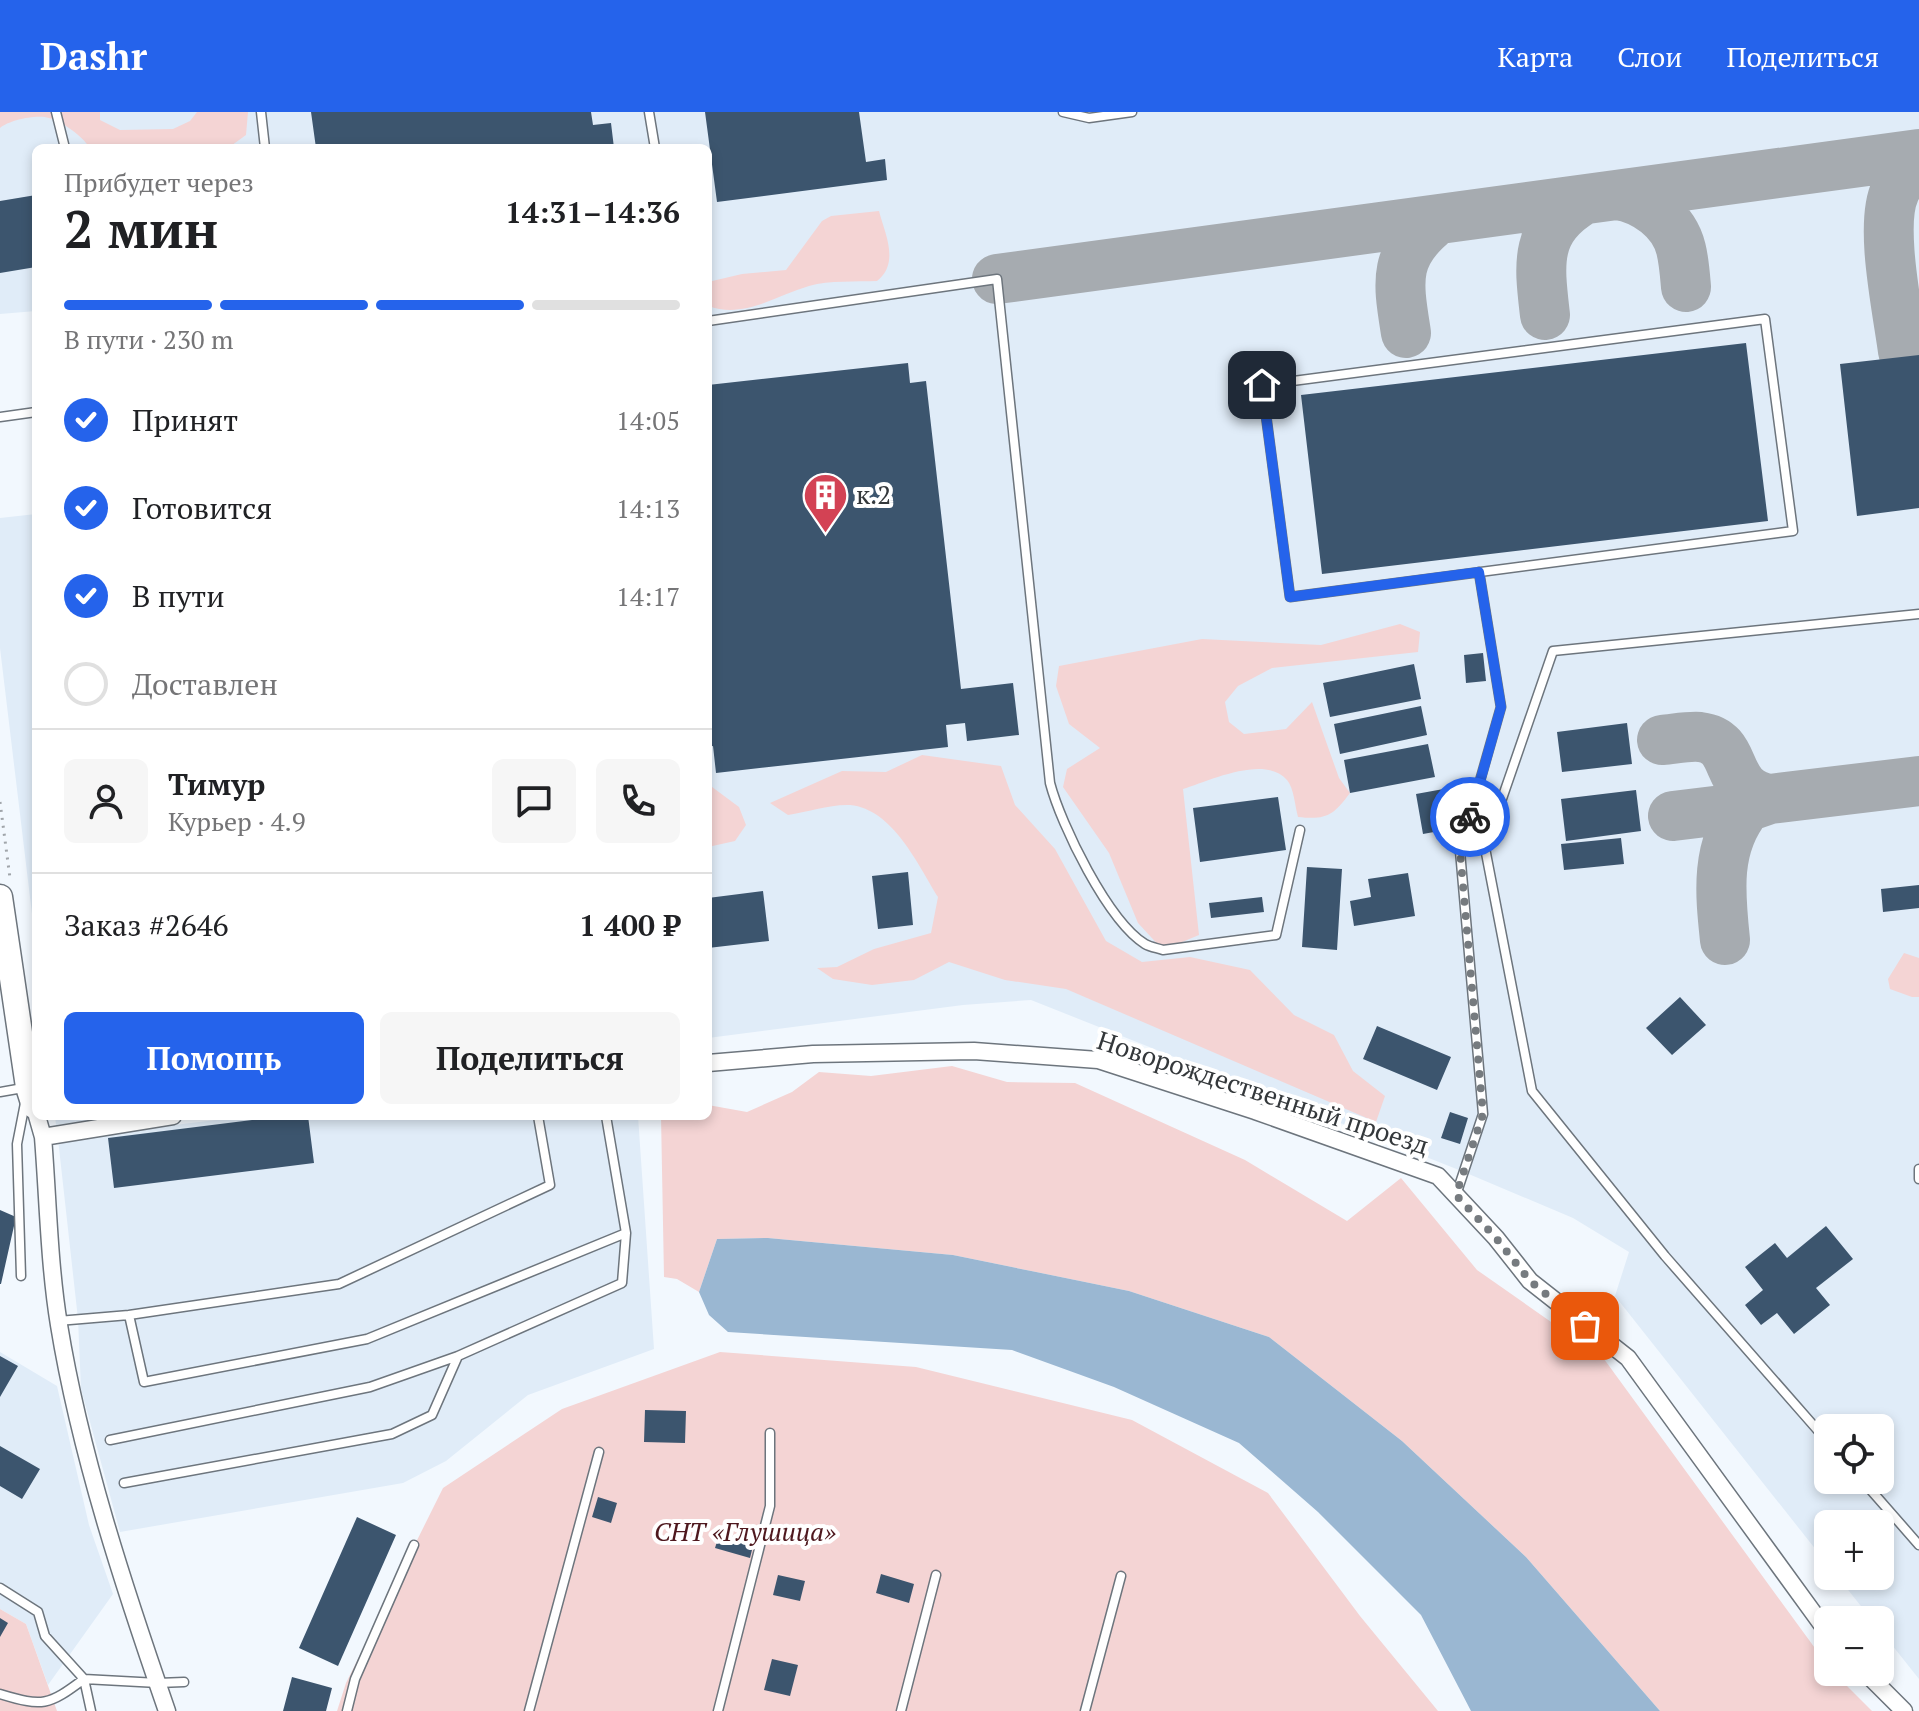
<!DOCTYPE html>
<html lang="ru">
<meta charset="utf-8">
<style>
:root{--surface:#fff;--page:#f6f6f6;--text:#202124;--muted:#757577;--line:#e0e0e0;--accent:#2563eb}
body{margin:0;font-family:"PT Serif",serif;background:var(--page);color:var(--text);height:100vh;display:flex;flex-direction:column;font-size:30px;white-space:nowrap}
*{box-sizing:border-box;margin:0}
p{font-size:26px;color:var(--muted)}
.icon{flex:none;width:44px;height:44px;fill:none;stroke:currentColor;stroke-width:2;stroke-linecap:round;stroke-linejoin:round}
.map{position:relative;flex:1;overflow:hidden}
.side{position:absolute;left:32px;top:32px;width:680px;height:976px;display:flex;flex-direction:column;background:var(--surface);border-radius:12px;box-shadow:0 4px 12px #0003}
.side>*{flex:none}
.tools{position:absolute;left:1814px;top:1302px;display:grid;gap:16px}
.tools a{display:grid;place-items:center;width:80px;height:80px;border-radius:12px;background:var(--surface);box-shadow:0 4px 12px #0003;font-size:40px}
.pin{position:absolute;display:grid;place-items:center;width:68px;height:68px;color:#fff;margin:-34px;border-radius:16px;box-shadow:0 4px 12px #0006}
.courier{position:absolute;display:grid;place-items:center;width:80px;height:80px;margin:-40px;border:6px solid #2563eb;border-radius:50%;background:#fff;color:#222;box-shadow:0 2px 10px #0007}
.headline em{font-style:normal;font-weight:600}
.headline div{display:flex;flex-direction:column-reverse}
.headline{display:flex;align-items:center;justify-content:space-between;height:136px;padding:0 32px}
h1{font-size:52px;font-weight:600;line-height:60px}
.bar{display:grid;grid-template-columns:repeat(4,1fr);gap:12px 8px;align-content:center;height:96px;padding:0 32px}
.bar i{height:10px;border-radius:6px;background:var(--line)}
.bar .selected{background:var(--accent)}
.bar p{grid-column:span 4}
.line{display:flex;align-items:center;gap:20px;padding:0 32px;border-top:2px solid var(--line)}
.line div{flex:1}
.round{display:grid;place-items:center;flex:none;width:84px;height:84px;border-radius:12px;background:var(--page)}
ol{padding:0 32px;list-style:none}
li{display:flex;align-items:center;gap:24px;height:88px}
li p{margin-inline-start:auto}
li .icon{padding:8px;border-radius:50%;background:var(--accent);color:#fff;stroke-width:4}
li:last-child{color:var(--muted)}
li i{width:44px;height:44px;border:4px solid var(--line);border-radius:50%}
.button{display:flex;gap:16px;margin-top:auto;padding:16px 32px}
.button a{flex:1;height:92px;border-radius:12px;background:var(--accent);color:#fff;font-size:32px;font-weight:600;line-height:92px;text-align:center}
.button a+a{background:var(--page);color:var(--text)}
header{display:flex;align-items:center;gap:48px;box-sizing:border-box;height:112px;padding:0 40px;background:var(--accent);color:#fff}
header strong{font-size:38px}
nav{display:flex;gap:44px;margin-inline-start:auto;font-size:28px}
.map>svg:first-child{display:block}
</style>
<header>
<strong>Dashr</strong>
<nav><a>Карта</a><a>Слои</a><a>Поделиться</a></nav>
</header>
<div class="map">
<svg width="1919" height="1599" viewBox="0 0 1919 1599">
<rect width="100%" height="100%" fill="#f2f8fe"/>
<path fill="#e0ecf8" fill-rule="evenodd" d="M0,0h1919v1567l-39,-49v-10h-8l-35,-44h43v-52h-52v41l-213,-269 14,-44 -56,-34 -109,-46 -433,-172 -68,5 -255,33v-890h-672v163l-36,3zM1828,1316h52v52h-52z
M36,402v433l-36,-299v-130z
M55,1004h67l-66,9z
M249,1004h389l16,233 -126,46 -82,66 -43,22 -283,49 -39,-143 -3,-70 -20,-180z
M0,1240l57,34 32,139 24,69 -65,91 -22,-61 -26,-15z"/>
<path fill="#f4d4d4" d="M0,0h100v8l20,10 53,-1 17,-8 7,-9h51l-2,23 -18,13h-138c-8,-12 -27,-26 -41,-30 -12,-4 -40,2 -49,10z
M879,99c6,23 21,52 -2,70 -21,1 -47,-1 -68,5 -34,10 -65,33 -101,20v-24l34,-8 44,-4 36,-49 9,-5z
M1400,512l20,8 -2,20 -146,16 -34,18 -13,16 4,20 15,12 42,-5 26,-27 27,76 11,15c-17,23 -24,27 -52,24 -3,-10 -4,-29 -11,-37 -22,-26 -78,1 -104,9l16,146 -36,15 -25,-27 -29,-70 -46,-66 4,-18 33,-21 -31,-24 -13,-38 3,-20 143,-27 119,6z
M922,643l79,11 14,39 40,44 51,92 36,21 48,-5 60,13 44,45 40,20 19,36 32,25 -9,26 -310,-133 -61,-9 -56,-18 -35,18 -42,5 -39,-6 -16,-11 20,-1 37,-18 57,-16 7,-36c-20,-32 -45,-88 -88,-92 -19,-1 -43,7 -62,10l-18,-12 72,-32 44,1z
M708,672l31,23 7,18 -11,16 -27,6z
M1904,841l15,5v39h-7l-22,-8 -2,-10z
M952,954l55,16 68,1 170,77 102,61 54,-43 76,92 127,89 224,307v6h5l39,39h-212l-134,-154 -124,-116 -133,-104 -140,-46 -176,-36 -185,-17 -51,1 -18,53 -22,-13 -13,-2 -3,-161h47v-11l39,7 45,-20 27,-20 52,4z
M720,1240l196,15 216,53 136,73 92,123 78,95h-1101l9,-28 97,-195 119,-79z
M0,1497l26,15 31,87h-57z"/>
<path fill="#9ab7d2" d="M768,1126l185,17 176,36 140,46 133,104 124,116 134,154h-189l-50,-96 -103,-103 -79,-69 -125,-56 -102,-37 -284,-18 -19,-17 -10,-23 18,-53z"/>
<g fill="none" stroke-linecap="round" stroke-linejoin="round">
<path stroke="#a6abb0" stroke-width="50" d="M1617,83c28,4 57,25 64,54 3,12 4,26 5,38
M997,167l922,-125
M1545,203c-6,-52 -11,-85 38,-115
M1406,221c-8,-51 -14,-78 31,-113
M1903,239c-5,-39 -24,-126 -8,-160 5,-12 14,-21 24,-28
M1662,628c12,-1 26,-4 38,-3 42,5 20,54 70,62
M1673,704l74,-9 23,-8 149,-18
M1725,828c-5,-47 -10,-94 22,-133"/>
</g>
<path fill="#3c556e" d="M311,0h280l2,13 18,-2 3,25h-298z
M705,0h154l7,50 19,-3 2,21 -170,22z
M36,83v72l-36,6v-72z
M1746,231l22,178 -446,53 -21,-179z
M1919,243v153l-62,8 -17,-152z
M908,251l2,20 16,-2 35,308 52,-6 6,52 -52,6 -2,-18 -19,2 2,22 -232,26 -3,-27 -5,1v-362z
M1483,541l3,28 -20,2 -2,-28z
M1414,552l7,35 -91,18 -7,-34z
M1421,594l6,29 -87,19 -6,-30z
M1627,611l5,41 -70,8 -5,-40z
M1428,632l7,33 -85,16 -6,-33z
M1449,676l5,26 -11,2 2,14 -22,4 -7,-40z
M1636,678l5,41 -75,10 -5,-42z
M1278,685l8,53 -86,12 -7,-54z
M1621,726l3,26 -60,6 -3,-26z
M1307,755l35,2 -5,81 -35,-3z
M908,760l5,53 -35,4 -6,-53z
M1408,761l7,43 -61,10 -4,-25 21,-4 -3,-18z
M1919,773v23l-36,4 -2,-23z
M763,779l6,50 -61,7v-50z
M1262,785l2,15 -53,6 -2,-15z
M1680,885l26,28 -34,30 -26,-27z
M1377,914l74,31 -14,33 -74,-31z
M1450,1000l18,6 -8,26 -19,-6z
M283,1004h25l6,47 -200,25 -6,-50z
M0,1098l16,7 -15,67h-1z
M1826,1114l27,33 -37,29 14,17 -36,29 -17,-21 -16,12 -16,-20 18,-15 -18,-23 30,-24 12,15z
M0,1244l18,10 -18,31z
M645,1298l41,1 -1,32 -41,-1z
M0,1334l40,23 -18,30 -22,-13z
M598,1385l19,6 -6,20 -19,-6z
M357,1405l39,18 -58,131 -39,-18z
M720,1420l34,10 -4,16 -35,-10z
M881,1462l33,10 -5,19 -33,-10z
M778,1463l27,6 -5,20 -27,-6z
M0,1506l8,5 -8,14z
M772,1547l26,6 -8,31 -26,-6z
M292,1565l40,11 -6,23h-43z"/>
<g fill="none" stroke-linecap="round" stroke-linejoin="round">
<defs>
<path id="lane" d="M56,0l9,36
M261,0l4,36
M649,0l6,36
M1063,0l26,6 43,-6
M1765,207l28,212 -503,66 -28,-212z
M708,209l289,-42 53,504c11,42 58,138 95,161 5,3 12,4 18,6l113,-15 24,-105
M0,305l36,-5
M0,980l23,-4
M1919,1057v10
M1456,1083l27,-81 -23,-263 41,-144 -22,-135
M21,1164l-4,-132 8,-41
M129,1203l15,67 223,-43 259,-106 -20,-117
M58,1209l71,-6 210,-31 211,-99 -12,-69
M110,1328l260,-53 88,-31
M1828,1330l-163,-186 -133,-165 -47,-243 68,-197 366,-37
M1862,1368l57,65
M124,1371l268,-49 40,-19 26,-59 164,-73 4,-50
M0,1476l38,24 7,24 39,43c-36,27 -41,28 -84,15
M91,1599l-7,-32 74,4 26,-1
M347,1599l8,-32 59,-134
M529,1599l70,-259
M718,1599l52,-205v-73
M901,1599l35,-136
M1085,1599l36,-135"/>
<path id="street" d="M708,951l105,-9 161,-3 124,9 157,51 183,65 58,62 34,43 98,77 200,275
M37,1004l6,21c5,62 6,127 16,188 21,129 65,262 108,386
M43,1025l130,-21
M1865,1560l39,39"/>
<path id="secondary" d="M0,785l28,190 6,19"/>
</defs>
<use href="#lane" stroke="#6d757d" stroke-width="11"/>
<use href="#street" stroke="#6d757d" stroke-width="19"/>
<use href="#secondary" stroke="#6d757d" stroke-width="27"/>
<path stroke="#a0a5aa" stroke-width="3" stroke-dasharray="2 6" stroke-linecap="butt" d="M0,690l10,76"/>
<use href="#lane" stroke="#fff" stroke-width="8"/>
<use href="#street" stroke="#fff" stroke-width="16"/>
<use href="#secondary" stroke="#fff" stroke-width="24"/>
</g>
<g fill="none" stroke-linecap="round" stroke-linejoin="round">
<path stroke="#767b7f" stroke-width="8" stroke-dasharray="0 14.4" d="M1470,705l-10,34 23,263 -27,81 40,43 34,43 55,45"/>
<path stroke="#2563eb" stroke-width="10" d="M1262,273l28,212 189,-25 22,135 -31,110"/>
</g>
<defs>
<symbol id="building-pin" viewBox="-11 -11 22 30"><path d="M0 17L-7.5 6A9.5 9.5 0 1 1 7.5 6Z" fill="#d34254" stroke="#fff"/><path d="M-4-6H4V6H1V3H-1V6H-4ZM-2.5-4.3h1.7v1.8h-1.7ZM.8-4.3h1.7v1.8H.8ZM-2.5-1h1.7V.8h-1.7ZM.8-1h1.7V.8H.8Z" fill="#fff"/></symbol>
</defs>
<g fill-rule="evenodd">
<use href="#building-pin" x="800" y="358" width="51" height="69"/>
</g>
<g text-anchor="middle" stroke-width="8" stroke-linejoin="round" paint-order="stroke">
<g font-size="26" fill="#34383b" stroke="#fff" text-anchor="start">
<text x="856" y="392">к.2</text>
</g>
<g font-size="26" fill="#34383b" stroke="#fff">
<text transform="translate(1263 981) rotate(18)" y="9">Новорождественный проезд</text>
</g>
<g font-size="26" font-style="italic" fill="#4e181e" stroke="#fff">
<text x="745" y="1429">СНТ «Глушица»</text>
</g>
</g>
</svg>
<div class="tools">
<a><svg class="icon" aria-label="locate" viewBox="0 0 24 24"><circle cx="12" cy="12" r="6"/><path d="M12 2v4M12 18v4M2 12h4M18 12h4"/></svg></a>
<a>+</a>
<a>−</a>
</div>
<div class="pin" style="left:1585px;top:1214px;background:#ea580c"><svg class="icon" aria-label="bag" viewBox="0 0 24 24"><path d="M5 8h14l-1 12H6zM9 8a3 3 0 0 1 6 0"/></svg></div>
<div class="pin" style="left:1262px;top:273px;background:#1f2937"><svg class="icon" aria-label="home" viewBox="0 0 24 24"><path d="M3 11l9-7 9 7M6 9v11h12V9"/></svg></div>
<div class="courier" style="left:1470px;top:705px"><svg class="icon" aria-label="bike" viewBox="0 0 24 24"><circle cx="6" cy="16" r="4"/><circle cx="18" cy="16" r="4"/><path d="M6 16l4-8h5l3 8M10 8l3 8H6M13 5h3"/></svg></div>
<section class="side">
<div class="headline"><div><h1>2 мин</h1><p>Прибудет через</p></div><em>14:31–14:36</em></div>
<div class="bar"><i class="selected"></i><i class="selected"></i><i class="selected"></i><i></i><p>В пути · 230 m</p></div>
<ol>
<li><svg class="icon" aria-label="check" viewBox="0 0 24 24"><path d="M5 12l5 5 9-10"/></svg>Принят<p>14:05</p></li>
<li><svg class="icon" aria-label="check" viewBox="0 0 24 24"><path d="M5 12l5 5 9-10"/></svg>Готовится<p>14:13</p></li>
<li><svg class="icon" aria-label="check" viewBox="0 0 24 24"><path d="M5 12l5 5 9-10"/></svg>В пути<p>14:17</p></li>
<li><i></i>Доставлен</li>
</ol>
<div class="line" style="height:144px"><a class="round"><svg class="icon" aria-label="person" viewBox="0 0 24 24"><circle cx="12" cy="8" r="4"/><path d="M4 21q1-7 8-7t8 7"/></svg></a><div><b>Тимур</b><p>Курьер · 4.9</p></div><a class="round"><svg class="icon" aria-label="chat" viewBox="0 0 24 24"><path d="M4 5h16v11H9l-5 4z"/></svg></a><a class="round"><svg class="icon" aria-label="phone" viewBox="0 0 24 24"><path d="M5 4h4l2 5-3 2q2 4 5 5l2-3 5 2v4C11 20 4 13 5 4z"/></svg></a></div>
<div class="line" style="height:104px"><div>Заказ #2646</div><b>1 400 ₽</b></div>
<div class="button"><a>Помощь</a><a>Поделиться</a></div>
</section>
</div>
